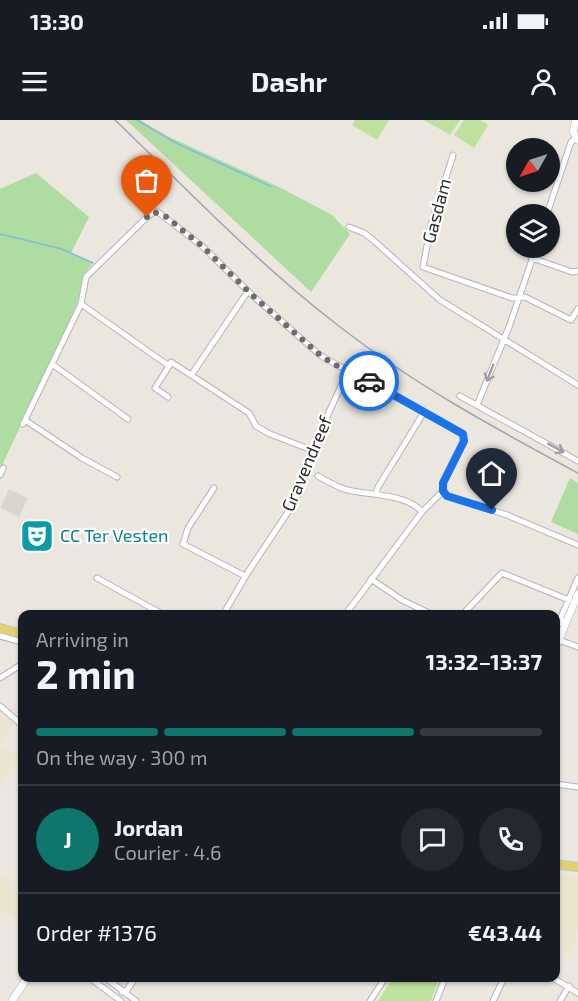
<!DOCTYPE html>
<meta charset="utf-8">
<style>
:root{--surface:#171b24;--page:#242831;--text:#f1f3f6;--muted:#9ea1a6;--line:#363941;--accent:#0f766e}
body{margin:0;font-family:"Exo 2",sans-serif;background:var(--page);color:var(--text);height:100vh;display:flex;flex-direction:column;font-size:22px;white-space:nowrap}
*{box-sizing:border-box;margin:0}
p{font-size:20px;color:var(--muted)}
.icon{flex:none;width:33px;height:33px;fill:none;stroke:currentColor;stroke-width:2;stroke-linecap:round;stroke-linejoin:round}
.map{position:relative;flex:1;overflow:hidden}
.panel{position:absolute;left:18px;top:490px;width:542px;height:372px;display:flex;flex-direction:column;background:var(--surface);border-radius:12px;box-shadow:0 2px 4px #0004}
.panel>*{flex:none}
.needle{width:39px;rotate:231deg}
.buttons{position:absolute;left:506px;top:18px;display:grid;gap:12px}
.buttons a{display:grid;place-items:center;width:54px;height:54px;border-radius:50%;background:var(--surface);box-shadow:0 2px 4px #0004;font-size:30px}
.pin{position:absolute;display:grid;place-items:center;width:51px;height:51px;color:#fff;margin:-62px -26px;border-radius:50% 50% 50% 0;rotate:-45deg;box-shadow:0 0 6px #0007}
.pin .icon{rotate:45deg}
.courier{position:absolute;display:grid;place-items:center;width:60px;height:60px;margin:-30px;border:4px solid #1a73e8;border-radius:50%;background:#fff;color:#222;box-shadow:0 2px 8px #0007}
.overview em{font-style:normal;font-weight:700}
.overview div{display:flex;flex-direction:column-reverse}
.overview{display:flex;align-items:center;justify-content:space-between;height:102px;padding:0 18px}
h1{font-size:39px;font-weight:700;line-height:45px}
.bar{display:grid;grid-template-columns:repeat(4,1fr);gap:9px 6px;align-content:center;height:72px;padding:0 18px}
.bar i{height:8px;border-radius:4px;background:var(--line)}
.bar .on{background:var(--accent)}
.bar p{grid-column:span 4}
.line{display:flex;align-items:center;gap:15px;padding:0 18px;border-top:2px solid var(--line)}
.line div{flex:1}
.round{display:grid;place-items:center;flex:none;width:63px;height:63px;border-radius:32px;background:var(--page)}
.status{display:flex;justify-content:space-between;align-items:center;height:42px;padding:0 30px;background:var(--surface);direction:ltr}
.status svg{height:16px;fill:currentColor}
header{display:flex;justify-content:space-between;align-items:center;height:78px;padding:0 18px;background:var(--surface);font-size:27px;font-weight:700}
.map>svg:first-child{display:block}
</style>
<div class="status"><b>13:30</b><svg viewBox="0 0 49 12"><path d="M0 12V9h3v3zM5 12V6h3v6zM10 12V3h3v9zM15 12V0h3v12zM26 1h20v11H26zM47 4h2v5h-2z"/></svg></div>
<header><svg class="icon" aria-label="menu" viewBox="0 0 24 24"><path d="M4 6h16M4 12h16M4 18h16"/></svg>Dashr<svg class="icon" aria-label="person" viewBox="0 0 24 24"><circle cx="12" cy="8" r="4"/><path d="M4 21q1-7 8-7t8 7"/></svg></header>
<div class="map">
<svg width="578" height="881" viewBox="0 0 578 881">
<rect width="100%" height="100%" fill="#ebe7df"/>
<path fill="#ebe5d0" d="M0,588l17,13 -8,8 -8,17 18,10 -19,31z
M0,754l12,6 -4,6 14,9v16l-4,9 -18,-9z
M555,754l23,1v54l-7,27 -16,-12z"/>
<path fill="#afdca1" d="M126,0h14l27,16 112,51 53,28 18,19 -39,58z
M36,53l53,44 -18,36 22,10 -10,13 -6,28 -77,166v-281z
M570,358l8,5v51l-27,-12z"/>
<path fill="#bee29e" d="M355,0h34l-12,20 -25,-15z
M424,0h36l-10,15z
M464,0h16l8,5 -14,23 -20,-13z
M393,858h46l-8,23h-53z"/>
<path fill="#d8d6d1" d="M9,369l19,9 -9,19 -19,-9z"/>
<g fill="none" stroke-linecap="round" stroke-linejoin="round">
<path stroke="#7dbde1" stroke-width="1.5" d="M137,0l41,24 94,43
M0,114l62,15 31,14"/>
<defs>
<path id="minor" d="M453,35l-22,70 -8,42 89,31 13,-1 46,23 7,-11
M547,94l24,-72 5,-4
M349,107l15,6 8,6 68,61 138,85
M532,138l40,14 6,-1
M81,184l88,62 2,-4 78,51 7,13 14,8 44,17
M52,244l76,55
M192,254l56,-83
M460,276l118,65
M168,277l-13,-9 14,-22
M477,285l32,-78 27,-79
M25,300l57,38 35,19
M23,304l58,-120 5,-27 61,-60 7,-5h4l44,34 50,49 69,61 142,78 1,7 -21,42v8
M0,355l3,-7
M318,356c11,6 21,13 34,15 21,4 56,4 70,21
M214,368l-26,40 -5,16 62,32
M443,371l4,5 60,19 71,30
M376,374l2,-7 46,-75
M97,458l67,37
M371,459l31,21 31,15
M223,495l25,-43 48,-72 33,-88 19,-41
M345,495l77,-103 21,-21
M462,495l40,-42 67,27
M562,504l-1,-7 17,-39
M0,516l22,6
M559,520l19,7
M0,558l22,-14
M0,586l22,19
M555,664l23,3
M90,858l31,23
M106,858l30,23
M553,858l25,15
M122,872l5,-2 8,-12
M370,881l15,-23
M436,881l9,-23
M493,881l11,-23
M560,881l9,-15"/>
<path id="tertiary" d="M576,0l-3,12 5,8
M555,529l23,-55
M12,881l15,-23"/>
<path id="primary" d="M0,508l22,6
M555,744l23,3"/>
</defs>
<use href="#minor" stroke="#b2b3bd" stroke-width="7"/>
<use href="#tertiary" stroke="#b2b3bd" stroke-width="8"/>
<use href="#primary" stroke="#c4c4c4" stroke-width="10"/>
<use href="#minor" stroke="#fff" stroke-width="5"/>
<use href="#tertiary" stroke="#fff" stroke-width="7"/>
<use href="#primary" stroke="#e1d26d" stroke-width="8"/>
<path stroke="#a2a3b3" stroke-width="1.5" d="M115,0c72,69 141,142 220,203 75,59 159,105 243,150"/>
</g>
<defs><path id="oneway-shaft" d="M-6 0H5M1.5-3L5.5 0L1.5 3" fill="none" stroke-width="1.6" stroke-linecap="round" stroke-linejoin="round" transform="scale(1.5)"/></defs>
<g stroke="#a0a0a0">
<use href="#oneway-shaft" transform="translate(490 253) rotate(112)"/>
<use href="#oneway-shaft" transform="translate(556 328) rotate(29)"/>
</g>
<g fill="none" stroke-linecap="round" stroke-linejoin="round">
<path stroke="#6e6d6a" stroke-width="6" stroke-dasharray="0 10.8" d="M147,97l7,-5 11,4 37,30 50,49 69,61 18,11 30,14"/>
<path stroke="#1a73e8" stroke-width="8" d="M369,261l94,53 1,7 -21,42v8l4,5 45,14"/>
</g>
<defs>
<symbol id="theatre-square" viewBox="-11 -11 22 22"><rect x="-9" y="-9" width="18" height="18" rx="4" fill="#0f9aa8" stroke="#fff"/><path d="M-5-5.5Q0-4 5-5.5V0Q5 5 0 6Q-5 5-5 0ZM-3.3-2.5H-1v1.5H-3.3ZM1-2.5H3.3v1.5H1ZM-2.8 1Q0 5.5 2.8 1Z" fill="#fff"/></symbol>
</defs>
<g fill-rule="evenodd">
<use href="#theatre-square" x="18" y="397" width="38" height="38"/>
</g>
<g text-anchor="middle" stroke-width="4.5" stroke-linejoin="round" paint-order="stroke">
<g font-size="18" fill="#2b2b2b" stroke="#fff">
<text transform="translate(437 91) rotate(-75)" y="6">Gasdam</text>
<text transform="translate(307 344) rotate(-67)" y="6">Gravendreef</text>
</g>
<g font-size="18" fill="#0d838f" stroke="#fff" text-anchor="start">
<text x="60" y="422">CC Ter Vesten</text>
</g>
</g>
</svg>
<div class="buttons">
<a><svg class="needle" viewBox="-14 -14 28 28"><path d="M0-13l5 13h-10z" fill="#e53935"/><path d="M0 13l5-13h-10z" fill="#9ea1a6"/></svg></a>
<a><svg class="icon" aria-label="layers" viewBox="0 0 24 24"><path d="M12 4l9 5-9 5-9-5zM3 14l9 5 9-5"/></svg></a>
</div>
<div class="pin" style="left:147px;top:97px;background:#ea580c"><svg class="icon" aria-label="bag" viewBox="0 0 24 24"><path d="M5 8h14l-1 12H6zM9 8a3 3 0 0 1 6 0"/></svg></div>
<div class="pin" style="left:492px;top:390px;background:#1f2937"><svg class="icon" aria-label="home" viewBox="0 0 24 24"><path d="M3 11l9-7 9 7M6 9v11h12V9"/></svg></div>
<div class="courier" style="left:369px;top:261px"><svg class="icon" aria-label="car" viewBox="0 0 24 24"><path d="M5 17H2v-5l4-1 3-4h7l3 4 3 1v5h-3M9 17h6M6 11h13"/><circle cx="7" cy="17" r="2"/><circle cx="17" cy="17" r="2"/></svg></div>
<section class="panel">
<div class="overview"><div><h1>2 min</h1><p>Arriving in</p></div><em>13:32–13:37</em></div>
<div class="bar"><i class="on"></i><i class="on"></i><i class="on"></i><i></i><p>On the way · 300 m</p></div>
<div class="line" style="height:108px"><b class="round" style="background:var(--accent);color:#fff">J</b><div><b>Jordan</b><p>Courier · 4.6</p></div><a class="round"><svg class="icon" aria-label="chat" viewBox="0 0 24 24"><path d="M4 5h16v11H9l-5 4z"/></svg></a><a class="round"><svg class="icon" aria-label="phone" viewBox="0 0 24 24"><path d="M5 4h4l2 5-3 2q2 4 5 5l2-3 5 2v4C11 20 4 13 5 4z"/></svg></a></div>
<div class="line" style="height:78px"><div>Order #1376</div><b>€43.44</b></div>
</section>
</div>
